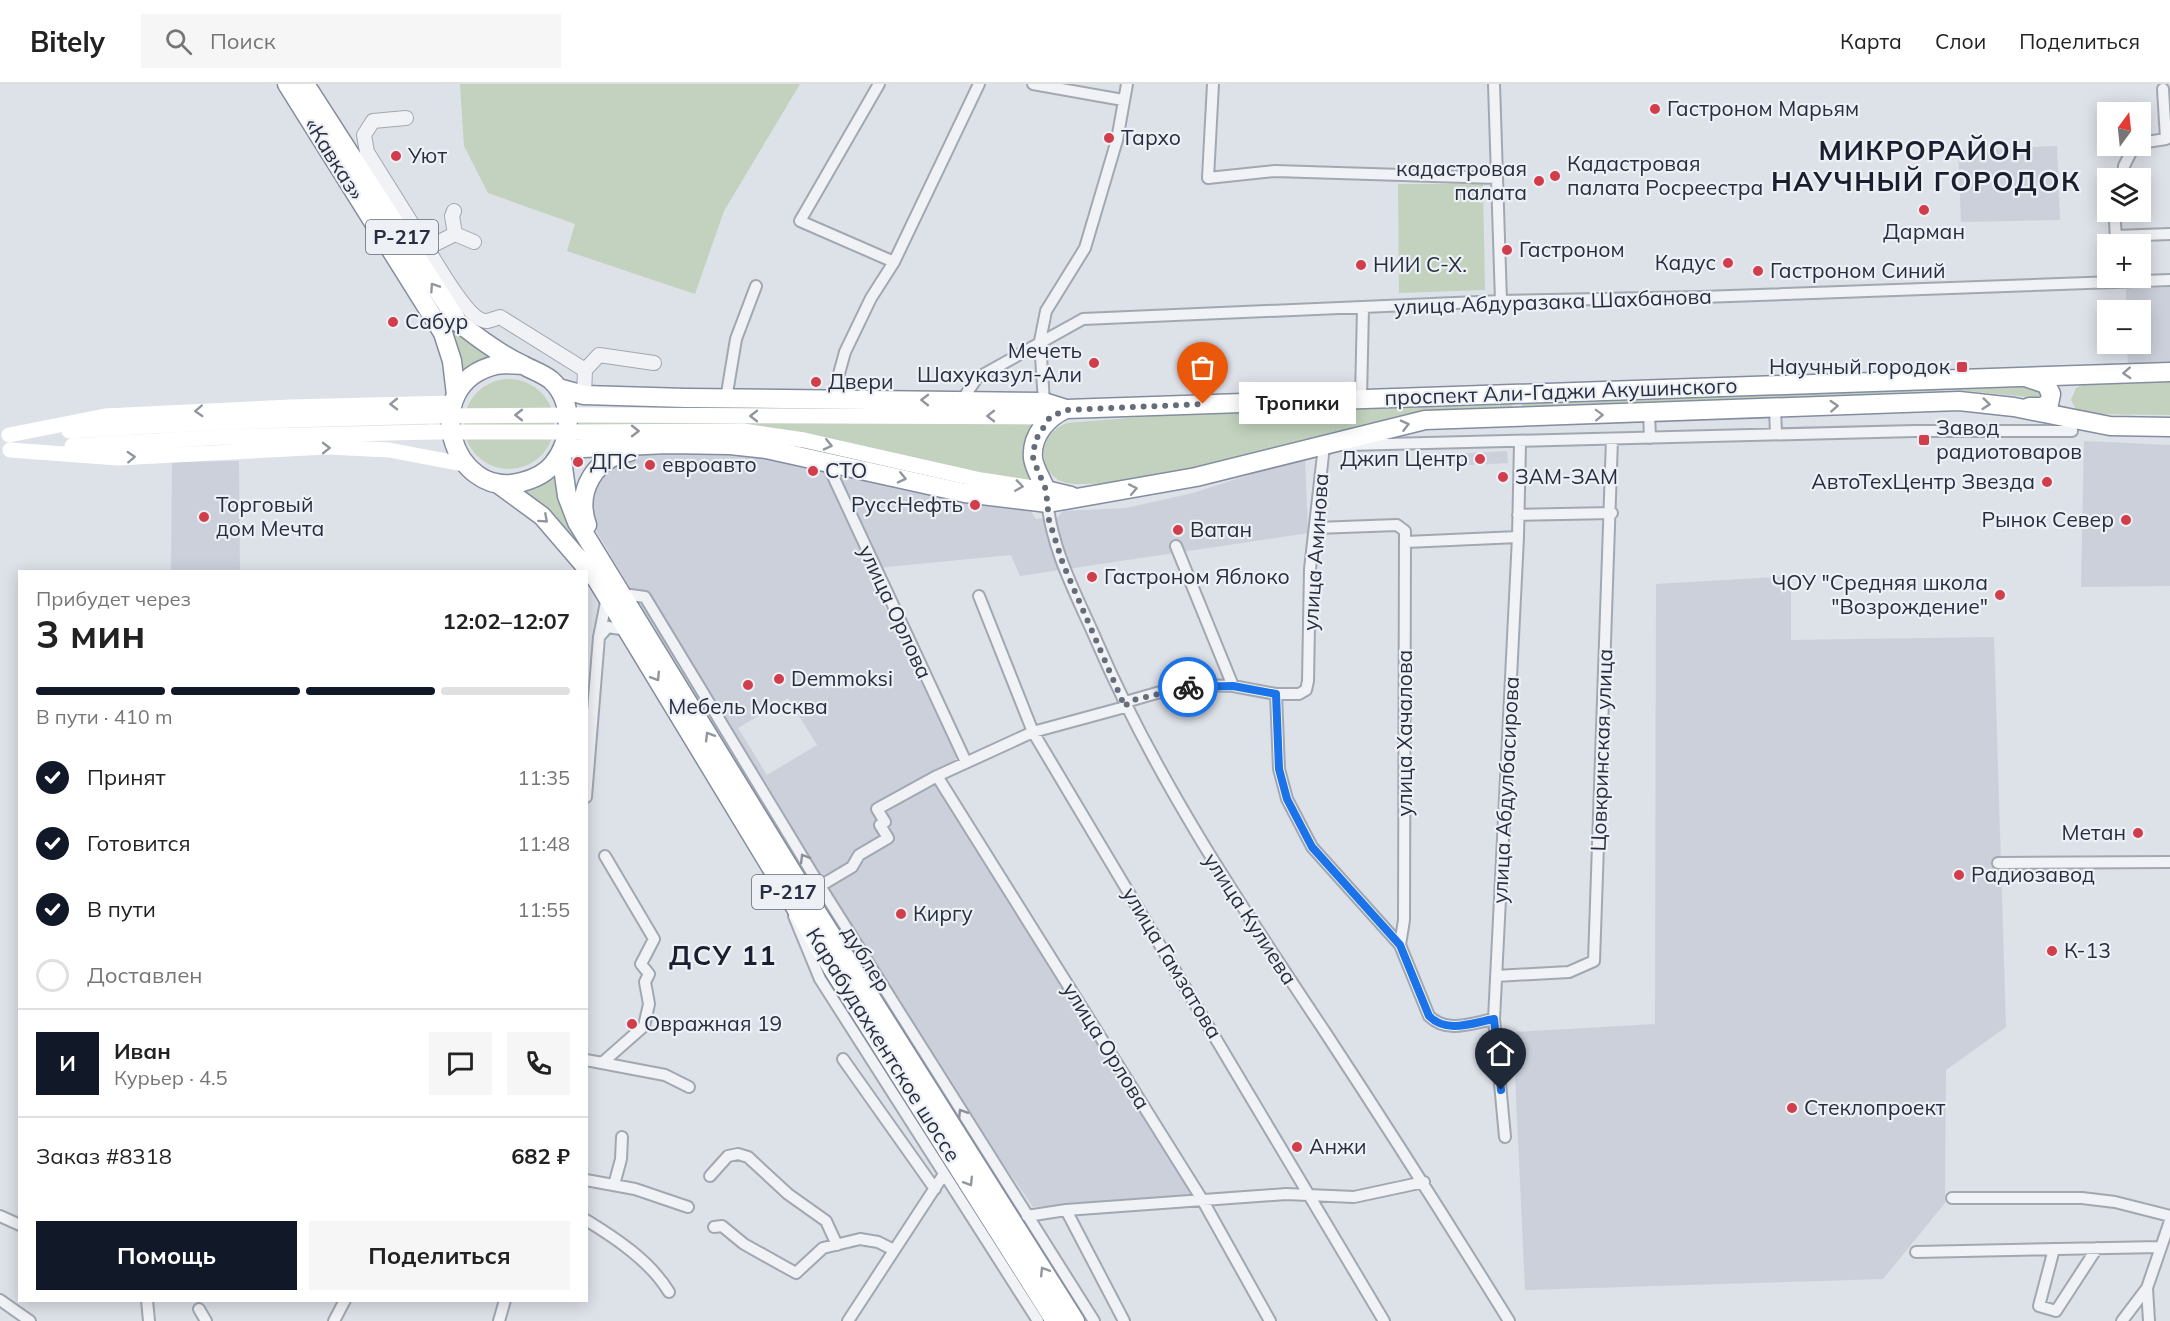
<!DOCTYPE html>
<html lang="ru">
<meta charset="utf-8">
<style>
:root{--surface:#fff;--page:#f6f6f6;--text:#222;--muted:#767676;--line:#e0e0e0;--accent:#111827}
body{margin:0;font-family:Mulish,sans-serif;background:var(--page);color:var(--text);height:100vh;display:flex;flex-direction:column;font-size:22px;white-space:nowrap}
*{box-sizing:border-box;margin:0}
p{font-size:20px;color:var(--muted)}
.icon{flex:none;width:33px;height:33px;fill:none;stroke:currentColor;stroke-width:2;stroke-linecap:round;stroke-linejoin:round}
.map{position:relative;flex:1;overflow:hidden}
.side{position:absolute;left:18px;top:486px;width:570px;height:732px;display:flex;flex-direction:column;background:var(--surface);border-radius:0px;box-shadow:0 3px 15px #0003}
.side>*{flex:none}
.needle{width:39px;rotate:15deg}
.controls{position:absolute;left:2097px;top:18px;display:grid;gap:12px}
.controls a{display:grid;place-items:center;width:54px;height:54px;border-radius:0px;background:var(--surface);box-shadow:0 3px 15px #0003;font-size:30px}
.pin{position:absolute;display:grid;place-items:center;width:51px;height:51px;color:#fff;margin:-62px -26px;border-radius:50% 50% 50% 0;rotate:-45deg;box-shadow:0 0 6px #0007}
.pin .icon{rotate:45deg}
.courier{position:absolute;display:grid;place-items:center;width:60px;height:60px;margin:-30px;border:4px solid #1a73e8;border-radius:50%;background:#fff;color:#222;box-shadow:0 2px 8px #0007}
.bubble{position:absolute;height:42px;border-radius:0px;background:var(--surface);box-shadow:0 3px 15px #0003;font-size:20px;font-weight:700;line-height:42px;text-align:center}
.head em{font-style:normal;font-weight:700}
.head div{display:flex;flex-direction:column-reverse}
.head{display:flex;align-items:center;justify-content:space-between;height:102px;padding:0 18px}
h1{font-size:39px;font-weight:700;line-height:45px}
.bar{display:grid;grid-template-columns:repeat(4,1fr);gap:9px 6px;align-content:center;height:72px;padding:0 18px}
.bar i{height:8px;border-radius:4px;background:var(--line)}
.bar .on{background:var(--accent)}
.bar p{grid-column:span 4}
.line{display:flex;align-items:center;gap:15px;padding:0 18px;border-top:2px solid var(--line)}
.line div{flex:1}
.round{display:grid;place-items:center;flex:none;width:63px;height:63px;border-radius:0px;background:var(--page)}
ol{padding:0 18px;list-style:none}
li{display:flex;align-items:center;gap:18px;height:66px}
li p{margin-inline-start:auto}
li .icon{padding:6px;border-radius:50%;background:var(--accent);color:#fff;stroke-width:4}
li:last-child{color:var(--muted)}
li i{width:33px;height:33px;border:3px solid var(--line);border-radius:50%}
.primary-button{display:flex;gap:12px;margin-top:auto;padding:12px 18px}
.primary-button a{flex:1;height:69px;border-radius:0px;background:var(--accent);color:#fff;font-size:24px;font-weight:700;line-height:69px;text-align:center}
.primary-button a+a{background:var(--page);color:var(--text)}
header{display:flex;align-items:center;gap:36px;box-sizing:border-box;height:84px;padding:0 30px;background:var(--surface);border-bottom:2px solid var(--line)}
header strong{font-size:28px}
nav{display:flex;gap:33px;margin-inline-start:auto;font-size:21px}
.search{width:420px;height:54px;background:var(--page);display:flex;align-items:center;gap:15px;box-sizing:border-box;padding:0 21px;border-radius:0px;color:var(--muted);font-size:22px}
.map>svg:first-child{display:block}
</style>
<header>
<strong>Bitely</strong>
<div class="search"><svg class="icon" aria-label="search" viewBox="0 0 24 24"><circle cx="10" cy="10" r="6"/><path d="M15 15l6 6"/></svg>Поиск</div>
<nav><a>Карта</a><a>Слои</a><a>Поделиться</a></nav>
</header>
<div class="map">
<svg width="2170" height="1237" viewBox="0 0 2170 1237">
<rect width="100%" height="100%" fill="#dde1e8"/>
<path fill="#cbd0da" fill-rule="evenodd" d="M2057,62l3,74 -99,2 -3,-72z
M2170,203v79l-42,3 -1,-25h13v-34h-14v-21z
M2084,357l86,4v141l-89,1z
M1507,367l1,12 -56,3 -1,-12z
M747,368l282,57 7,10 22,-2 5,-6 63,-3 67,-15 112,-36 3,76 -288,43 -9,-21 -145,14 92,189 -21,12 258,427 -162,10 -256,-371 -179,-302 -6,-16 -1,-14 6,-20 22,-23 26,-8zM788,614l29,47 -50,30 -29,-47z
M239,377l1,110 -69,1 1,-110z
M1791,492v64l203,-3 12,390 -60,43 -1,133 -62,76 -358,11 -12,-258 142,-8 1,-440z"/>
<path fill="#c2d2be" d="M460,0h340l-76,127 -29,83 -128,-43 8,-27 -87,-31 -24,-47z
M1398,100h85l2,106 -86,3z
M428,204l70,69 -38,20 -36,-86z
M464 340a45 45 0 1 1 90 0a45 45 0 1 1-90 0Z
M2031,298l12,12 -4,4 -83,-8 -434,18v-7z
M2170,298v33l-87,-1 -6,-3 -6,-11 5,-12 6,-3z
M1512,318l1,7c-31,1 -64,-1 -96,3 -22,4 -44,12 -66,17 -85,22 -188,57 -276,55 -38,-1 -42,-49 -8,-61l87,-7z
M577,338l459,2 -1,58 -56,-8 -151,-35 -251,-14z
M559,384l44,104 -86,-81z"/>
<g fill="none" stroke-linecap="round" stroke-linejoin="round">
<defs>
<path id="minor" d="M879,0l-79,137 94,41
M1033,0l90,16
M1213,0l-5,94 67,-7 222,7
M1494,0l7,217
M2140,59l26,-4 -3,-50
M2123,94l1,-12 10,-20
M2115,152l55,-2
M2116,160l-1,-24 2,-8
M1361,314l2,-90
M726,315l10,-60 20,-53
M832,315l13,-47 26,-54 23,-36 85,-178
M962,316l15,-22 106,-59 418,-18 201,-4 468,-17
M1044,318l-4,-61 6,-30 39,-63 32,-108 10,-56
M1775,325l1,25
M1649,329l1,25
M1347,361l568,-14h157l-1,-12
M1329,362h-5l-14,123 -2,112 -2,9 -7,4h-23l3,75 8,30 25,48 88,98 29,71c18,18 43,7 65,3
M826,377l140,301
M1047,415c4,50 30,97 50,143 60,139 144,264 228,390 63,96 124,192 184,289
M1518,431l94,-2
M1316,444l81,-3 8,6 -1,389 -4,25
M1406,458l112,-5
M1176,462l57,140
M623,510l22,3 175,289 274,435
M979,512l54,136 351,589
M607,513l-8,40 9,-10 19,3
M937,692l266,425 67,120
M586,713l13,-160
M1998,779l172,-1
M816,801l4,1 32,-19 7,-12 29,-17 -8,-13 5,-3 -8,-13 60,-33 96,-44 92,-25 4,-6 45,-13 24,-3 35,1 43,8
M794,832l26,63 218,342
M1496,892l73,-4 25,-11 18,-522
M843,975l92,130
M586,976l79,15 24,12
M602,979l42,-37 5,-22 -4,-22 4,-8 -8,-10 13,-25 -49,-83
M1505,1053l-11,-118 24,-482 2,-94
M710,1092l18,-20 10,-2 10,3 40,37 38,27 11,24
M586,1096l49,9 53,18
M614,1101l7,-26 1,-22
M1952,1114h130l33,4 55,14
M1066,1126l58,111
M0,1132l20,9
M1027,1132l39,-6 220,-16 68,3 70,-15
M586,1136c31,19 64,41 83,72
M714,1143l8,-1 22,18 52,29 27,-25 37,-9 18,3 16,8
M2054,1165l-15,57 17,5 41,-63
M1916,1168l244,-5
M0,1216l30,21
M147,1216l2,21
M199,1225l7,12
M334,1237l11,-21
M499,1237l6,-21
M848,1237l96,-147
M2122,1237l25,-33
M2149,1237l-2,-33 23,-67"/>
<path id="tertiary" d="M406,34l-33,3 -9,14 3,17 60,96
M454,127l-2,5 3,18 -28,14c9,15 42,73 59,73 4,0 10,-3 14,-4l85,53 -1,25
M455,150l19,8
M585,286l14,-15 55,8"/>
<path id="trunk" d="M287,0l156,249 9,28 4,34
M305,0l153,238c20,16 41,32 65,43 9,5 19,8 28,15 23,21 21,61 2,84 -7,9 -20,15 -31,18 -70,20 -106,-98 -26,-117 8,-2 19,0 27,0
M2028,294l18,6 5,10 -2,10 -8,3h-12
M558,304l26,7 102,3 358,4 22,7 1104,-37
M1066,325c-18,8 -35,26 -33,49 1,10 9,22 13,32l25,6
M563,365l104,-5 63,1 36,4 199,44 83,10 148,-26 229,-57 534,-19 55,6 96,19 60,1
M561,369l6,43 10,26 234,381 264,418
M497,399l45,33 55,64 237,391 221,350
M587,441c-12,-34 8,-67 42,-73"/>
</defs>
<use href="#minor" stroke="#a2a8b2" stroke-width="14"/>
<use href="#tertiary" stroke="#a2a8b2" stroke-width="16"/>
<use href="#trunk" stroke="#848d9f" stroke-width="21"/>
<use href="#minor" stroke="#f0f2f6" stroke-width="10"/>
<use href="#tertiary" stroke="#f0f2f6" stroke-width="14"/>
<path stroke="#fff" stroke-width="15" d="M578,331l472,2
M69,347l152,-9 211,-6
M576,348l167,-1 61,9 177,40 65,10
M9,351l96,-19 185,-9 163,-4
M72,362l152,-9 208,-5
M10,366l108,8 209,-11 62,3 79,15"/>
<use href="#trunk" stroke="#fff" stroke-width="18"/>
<path stroke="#fff" stroke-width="15" d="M432,332l146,-1
M432,348h144"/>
</g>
<defs><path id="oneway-chevron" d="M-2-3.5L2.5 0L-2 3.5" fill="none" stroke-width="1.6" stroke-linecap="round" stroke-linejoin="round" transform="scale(1.5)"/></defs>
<g stroke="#92969f">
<use href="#oneway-chevron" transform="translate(434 203) rotate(-124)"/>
<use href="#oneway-chevron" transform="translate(2127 289) rotate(177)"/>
<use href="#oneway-chevron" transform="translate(925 316) rotate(-179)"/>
<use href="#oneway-chevron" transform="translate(394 320) rotate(179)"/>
<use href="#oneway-chevron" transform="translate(1986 320) rotate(6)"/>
<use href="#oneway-chevron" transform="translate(1834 322) rotate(-3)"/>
<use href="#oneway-chevron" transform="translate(199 327) rotate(177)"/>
<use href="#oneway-chevron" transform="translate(519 331) rotate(180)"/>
<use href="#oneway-chevron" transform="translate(1599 331) rotate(-2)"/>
<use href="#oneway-chevron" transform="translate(754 332) rotate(-180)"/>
<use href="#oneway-chevron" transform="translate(991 332) rotate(-180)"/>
<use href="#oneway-chevron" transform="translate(1405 341) rotate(-14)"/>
<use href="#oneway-chevron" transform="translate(635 347)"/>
<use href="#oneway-chevron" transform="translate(828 361) rotate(13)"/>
<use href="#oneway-chevron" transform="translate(326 364) rotate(-1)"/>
<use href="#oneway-chevron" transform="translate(131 373) rotate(-3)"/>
<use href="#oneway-chevron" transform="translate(902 394) rotate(13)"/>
<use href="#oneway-chevron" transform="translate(1019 402) rotate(8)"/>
<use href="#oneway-chevron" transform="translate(1133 405) rotate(-11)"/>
<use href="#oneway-chevron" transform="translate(544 435) rotate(42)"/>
<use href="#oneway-chevron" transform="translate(656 593) rotate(58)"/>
<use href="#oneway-chevron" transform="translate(709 652) rotate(-121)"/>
<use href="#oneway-chevron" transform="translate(969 1098) rotate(58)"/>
<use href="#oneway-chevron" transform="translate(1044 1187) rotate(-122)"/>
</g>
<g stroke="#8b909a">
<use href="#oneway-chevron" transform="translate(804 774) rotate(-121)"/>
<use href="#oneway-chevron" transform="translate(962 1029) rotate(-122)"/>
</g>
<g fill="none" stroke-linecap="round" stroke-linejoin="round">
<path stroke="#666d7a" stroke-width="6" stroke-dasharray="0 10.8" d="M1188,603l-59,14 -4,6 -62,-143 -14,-44 -3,-30 -13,-31 2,-18 15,-24 16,-7 137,-6"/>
<path stroke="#1a73e8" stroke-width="8" d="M1188,603l45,-1 43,8 3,75 8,30 25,48 88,98 29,71c18,18 43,7 65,3l7,71"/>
</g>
<g fill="#d23d4c" stroke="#edf0f5" stroke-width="2">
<circle cx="1655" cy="25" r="6"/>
<circle cx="1109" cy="54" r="6"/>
<circle cx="396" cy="72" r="6"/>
<circle cx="1555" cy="92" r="6"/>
<circle cx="1539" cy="97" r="6"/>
<circle cx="1924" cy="126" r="6"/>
<circle cx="1507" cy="166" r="6"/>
<circle cx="1728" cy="179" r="6"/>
<circle cx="1361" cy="181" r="6"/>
<circle cx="1758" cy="187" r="6"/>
<circle cx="393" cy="238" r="6"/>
<circle cx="1094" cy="279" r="6"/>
<rect x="1956" y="277" width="12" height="12" rx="3"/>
<circle cx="816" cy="298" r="6"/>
<rect x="1918" y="350" width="12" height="12" rx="3"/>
<circle cx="1480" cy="375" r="6"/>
<circle cx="578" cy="378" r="6"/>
<circle cx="650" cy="381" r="6"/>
<circle cx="813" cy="387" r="6"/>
<circle cx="1503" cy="393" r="6"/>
<circle cx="2047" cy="398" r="6"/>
<circle cx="975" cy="421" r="6"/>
<circle cx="204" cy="433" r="6"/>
<circle cx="2126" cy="436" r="6"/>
<circle cx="1178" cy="446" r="6"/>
<circle cx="1092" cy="493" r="6"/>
<circle cx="2000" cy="511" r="6"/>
<circle cx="779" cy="595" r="6"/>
<circle cx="748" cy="601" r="6"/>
<circle cx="2138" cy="749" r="6"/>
<circle cx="1959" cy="791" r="6"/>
<circle cx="901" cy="830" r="6"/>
<circle cx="2052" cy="867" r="6"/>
<circle cx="632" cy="940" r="6"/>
<circle cx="1792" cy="1024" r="6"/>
<circle cx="1297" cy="1063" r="6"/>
</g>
<g text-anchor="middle" stroke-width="4.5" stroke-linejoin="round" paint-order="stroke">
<g fill="#edf0f5" stroke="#626876" stroke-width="1.5">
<rect x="366" y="136" width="72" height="34" rx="4.5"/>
<rect x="752" y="791" width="72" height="34" rx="4.5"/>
</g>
<g font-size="20" font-weight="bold" fill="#262e3f">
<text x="402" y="160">Р-217</text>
<text x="788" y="815">Р-217</text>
</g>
<g font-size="21" fill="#262e3f" stroke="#edf0f5" text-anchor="start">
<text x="1667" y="32">Гастроном Марьям</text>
<text x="1121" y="61">Тархо</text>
<text x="408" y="79">Уют</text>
<text x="1567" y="87">Кадастровая<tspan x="1567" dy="24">палата Росреестра</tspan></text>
<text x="1527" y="92" text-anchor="end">кадастровая<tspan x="1527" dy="24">палата</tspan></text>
<text x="1924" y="155" text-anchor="middle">Дарман</text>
<text x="1519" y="173">Гастроном</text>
<text x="1716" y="186" text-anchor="end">Кадус</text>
<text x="1373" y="188">НИИ С-Х.</text>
<text x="1770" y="194">Гастроном Синий</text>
<text x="405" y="245">Сабур</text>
<text x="1082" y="274" text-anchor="end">Мечеть<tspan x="1082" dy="24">Шахуказул-Али</tspan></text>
<text x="1950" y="290" text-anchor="end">Научный городок</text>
<text x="828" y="305">Двери</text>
<text x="1936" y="351">Завод<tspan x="1936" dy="24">радиотоваров</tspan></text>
<text x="1468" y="382" text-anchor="end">Джип Центр</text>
<text x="590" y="385">ДПС</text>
<text x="662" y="388">евроавто</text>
<text x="825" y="394">СТО</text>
<text x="1515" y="400">ЗАМ-ЗАМ</text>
<text x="2035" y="405" text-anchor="end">АвтоТехЦентр Звезда</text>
<text x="216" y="428">Торговый<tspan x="216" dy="24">дом Мечта</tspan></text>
<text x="963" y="428" text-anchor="end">РуссНефть</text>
<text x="2114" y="443" text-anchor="end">Рынок Север</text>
<text x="1190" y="453">Ватан</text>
<text x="1104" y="500">Гастроном Яблоко</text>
<text x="1988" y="506" text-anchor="end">ЧОУ "Средняя школа<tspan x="1988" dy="24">"Возрождение"</tspan></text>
<text x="791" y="602">Demmoksi</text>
<text x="748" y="630" text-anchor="middle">Мебель Москва</text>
<text x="2126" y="756" text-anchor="end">Метан</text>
<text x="1971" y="798">Радиозавод</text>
<text x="913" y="837">Киргу</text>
<text x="2064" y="874">К-13</text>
<text x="644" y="947">Овражная 19</text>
<text x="1804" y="1031">Стеклопроект</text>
<text x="1309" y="1070">Анжи</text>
</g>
<g font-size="21" fill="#262e3f" stroke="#edf0f5">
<text transform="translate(334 75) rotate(58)" y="7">«Кавказ»</text>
<text transform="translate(1553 218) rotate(-2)" y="7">улица Абдуразака Шахбанова</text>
<text transform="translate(1561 308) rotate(-2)" y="7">проспект Али-Гаджи Акушинского</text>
<text transform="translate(1316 468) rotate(-86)" y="7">улица Аминова</text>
<text transform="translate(895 528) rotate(65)" y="7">улица Орлова</text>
<text transform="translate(1405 649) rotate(-90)" y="7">улица Хачалова</text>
<text transform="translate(1602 666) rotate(-88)" y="7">Цовкринская улица</text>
<text transform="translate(1506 706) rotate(-87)" y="7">улица Абдулбасирова</text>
<text transform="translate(1250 835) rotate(57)" y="7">улица Кулиева</text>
<text transform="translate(866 875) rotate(58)" y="7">дублер</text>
<text transform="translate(1172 879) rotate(59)" y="7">улица Гамзатова</text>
<text transform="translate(883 961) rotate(58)" y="7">Карабудахкентское шоссе</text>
<text transform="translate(1106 962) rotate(58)" y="7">улица Орлова</text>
</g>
<g font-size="27" font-weight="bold" letter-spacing="1.5" fill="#191f2f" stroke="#edf0f5">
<text x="1926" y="76">МИКРОРАЙОН<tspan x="1926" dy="31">НАУЧНЫЙ ГОРОДОК</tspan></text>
<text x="723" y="881">ДСУ 11</text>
</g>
</g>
</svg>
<div class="controls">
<a><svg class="needle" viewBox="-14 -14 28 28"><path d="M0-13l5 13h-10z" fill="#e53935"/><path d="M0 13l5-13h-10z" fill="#767676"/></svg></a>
<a><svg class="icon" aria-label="layers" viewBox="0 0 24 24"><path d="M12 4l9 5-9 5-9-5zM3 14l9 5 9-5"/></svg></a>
<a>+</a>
<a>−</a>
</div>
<div class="pin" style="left:1203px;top:320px;background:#ea580c"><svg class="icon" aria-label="bag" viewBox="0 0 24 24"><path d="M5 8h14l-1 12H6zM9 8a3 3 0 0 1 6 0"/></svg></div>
<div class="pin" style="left:1501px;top:1006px;background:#1f2937"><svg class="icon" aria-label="home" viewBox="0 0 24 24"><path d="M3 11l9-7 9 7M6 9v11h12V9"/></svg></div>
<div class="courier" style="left:1188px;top:603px"><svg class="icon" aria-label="bike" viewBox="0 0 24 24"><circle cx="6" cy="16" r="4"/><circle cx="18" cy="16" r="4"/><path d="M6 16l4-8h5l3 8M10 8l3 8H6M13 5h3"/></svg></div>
<div class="bubble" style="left:1239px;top:298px;width:117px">Тропики</div>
<section class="side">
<div class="head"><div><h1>3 мин</h1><p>Прибудет через</p></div><em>12:02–12:07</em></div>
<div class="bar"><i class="on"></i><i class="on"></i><i class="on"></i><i></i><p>В пути · 410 m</p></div>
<ol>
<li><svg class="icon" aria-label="check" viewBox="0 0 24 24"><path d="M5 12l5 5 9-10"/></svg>Принят<p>11:35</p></li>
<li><svg class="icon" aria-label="check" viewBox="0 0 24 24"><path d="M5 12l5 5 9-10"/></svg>Готовится<p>11:48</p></li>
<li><svg class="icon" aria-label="check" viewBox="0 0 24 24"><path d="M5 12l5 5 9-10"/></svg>В пути<p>11:55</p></li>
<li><i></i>Доставлен</li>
</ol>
<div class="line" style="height:108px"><b class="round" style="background:var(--accent);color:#fff">И</b><div><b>Иван</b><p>Курьер · 4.5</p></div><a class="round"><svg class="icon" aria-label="chat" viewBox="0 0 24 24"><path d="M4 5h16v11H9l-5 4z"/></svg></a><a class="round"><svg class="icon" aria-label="phone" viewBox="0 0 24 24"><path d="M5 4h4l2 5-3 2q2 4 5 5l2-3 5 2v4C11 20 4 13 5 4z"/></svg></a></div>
<div class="line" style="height:78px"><div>Заказ #8318</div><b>682 ₽</b></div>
<div class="primary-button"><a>Помощь</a><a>Поделиться</a></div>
</section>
</div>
